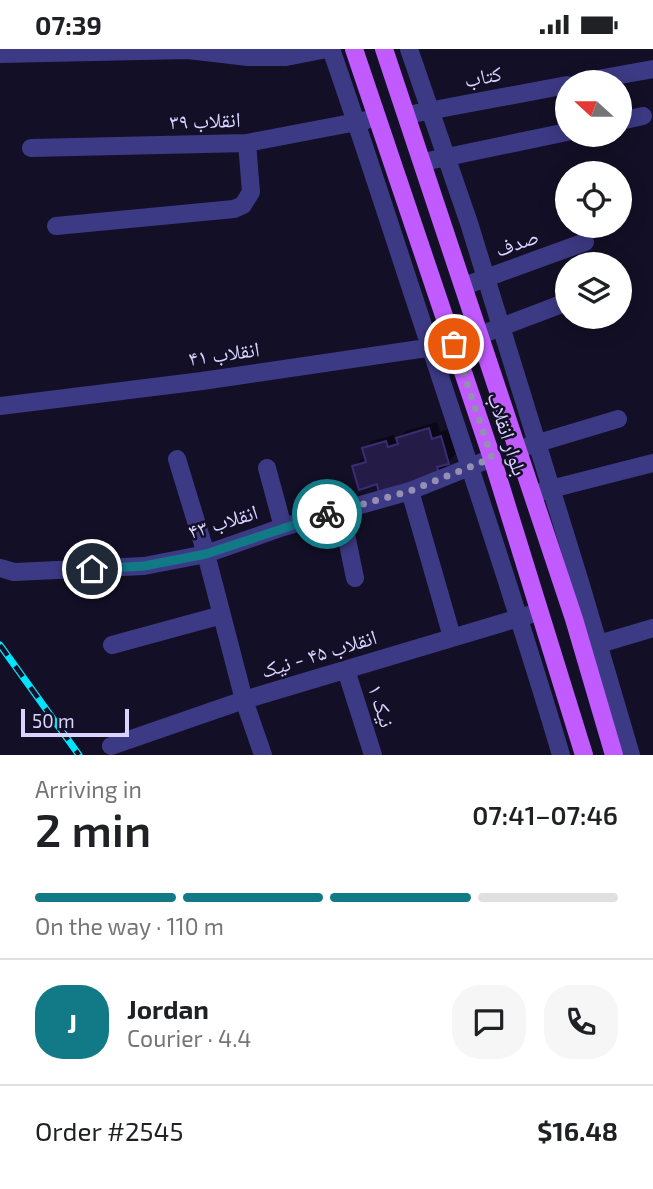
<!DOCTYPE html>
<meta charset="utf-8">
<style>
:root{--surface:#fff;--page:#f6f6f6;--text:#202124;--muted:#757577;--line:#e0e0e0;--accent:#127987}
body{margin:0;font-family:"Exo 2","Noto Naskh Arabic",sans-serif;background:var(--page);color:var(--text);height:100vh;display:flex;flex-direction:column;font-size:26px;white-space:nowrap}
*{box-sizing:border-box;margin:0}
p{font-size:23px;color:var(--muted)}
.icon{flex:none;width:38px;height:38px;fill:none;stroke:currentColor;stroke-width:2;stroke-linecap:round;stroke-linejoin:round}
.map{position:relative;height:706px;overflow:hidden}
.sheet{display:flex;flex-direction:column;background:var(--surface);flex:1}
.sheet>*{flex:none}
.needle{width:46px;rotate:291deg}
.tools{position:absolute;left:555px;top:21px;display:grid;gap:14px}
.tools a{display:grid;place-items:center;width:77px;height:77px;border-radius:50%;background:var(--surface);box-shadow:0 4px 18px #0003;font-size:35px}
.scale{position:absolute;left:21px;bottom:18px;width:108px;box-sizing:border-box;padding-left:7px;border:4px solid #d9d4ff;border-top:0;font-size:19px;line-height:24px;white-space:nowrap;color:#d9d4ff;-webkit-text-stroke:5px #130f26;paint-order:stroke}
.pin{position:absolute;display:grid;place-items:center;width:60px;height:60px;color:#fff;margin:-30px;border:4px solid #fff;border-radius:50%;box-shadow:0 2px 7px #0007}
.courier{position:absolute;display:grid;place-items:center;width:70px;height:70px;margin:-35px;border:5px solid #127987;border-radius:50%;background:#fff;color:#222;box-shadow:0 2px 9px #0007}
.overview em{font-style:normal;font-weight:600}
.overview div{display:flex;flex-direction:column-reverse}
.overview{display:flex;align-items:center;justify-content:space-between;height:119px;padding:0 35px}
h1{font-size:46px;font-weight:600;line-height:52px}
.bar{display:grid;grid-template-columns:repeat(4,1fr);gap:10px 7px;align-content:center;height:84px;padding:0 35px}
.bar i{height:9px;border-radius:5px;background:var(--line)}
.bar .on{background:var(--accent)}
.bar p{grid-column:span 4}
.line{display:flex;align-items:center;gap:18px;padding:0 35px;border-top:2px solid var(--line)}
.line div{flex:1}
.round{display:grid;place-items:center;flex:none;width:74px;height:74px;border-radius:28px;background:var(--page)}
.status{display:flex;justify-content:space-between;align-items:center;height:49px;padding:0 35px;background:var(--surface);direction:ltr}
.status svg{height:19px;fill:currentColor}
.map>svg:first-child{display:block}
</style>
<div class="status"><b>07:39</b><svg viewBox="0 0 49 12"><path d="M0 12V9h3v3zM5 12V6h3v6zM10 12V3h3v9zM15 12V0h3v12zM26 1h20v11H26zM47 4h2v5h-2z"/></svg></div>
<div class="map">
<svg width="653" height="706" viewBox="0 0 653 706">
<rect width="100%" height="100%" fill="#130f26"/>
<path fill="#0007" d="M437,373l3,10 9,-3 7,25 -10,9 1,4 -8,8 -61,7 -24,-16 8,-7 5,-2 -3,-8 8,-8 22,-6 2,6 10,-10z"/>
<path fill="#241b47" stroke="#3b2d73" stroke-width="2" d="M429,379l3,11 9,-3 8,28 -12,3 3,10 -61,17 -2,-10 -18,6 -7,-24 14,-4 -4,-14 24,-7 2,6 10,-3 -2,-6z"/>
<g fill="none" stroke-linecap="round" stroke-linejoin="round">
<path stroke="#3d3a85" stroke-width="18" d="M331,0c36,103 69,208 104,312 43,131 87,262 126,394
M409,0l60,174 111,359 51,173
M0,5l188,-4 60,7h38l41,-8
M581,33l72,-13
M407,66l160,-30
M620,72l23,-5
M31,99l216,-5 120,-23
M423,113l144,-30
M56,177l178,-17 9,-4 8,-13 -4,-49
M464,237l121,-44
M480,286l87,-33
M0,357l202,-25 252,-37
M528,397l90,-27
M177,410l29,95 38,146 19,55
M267,419l16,59
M410,442l42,146
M543,442l110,-28
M341,461l14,68
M0,519l14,4 130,-6 62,-12 77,-27 127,-36 82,-33
M112,596l110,-30
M589,598l64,-19
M346,621l27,85
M111,697l133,-46 288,-86"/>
<path stroke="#c25bff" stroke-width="18" d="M354,0l138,409 92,297
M384,0l190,570 40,136"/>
<defs>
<path id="rail" d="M0,596l79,110"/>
</defs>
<use href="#rail" stroke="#00e5ff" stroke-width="7"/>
<use href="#rail" stroke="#130f26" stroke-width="4.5" stroke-dasharray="13" stroke-linecap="butt"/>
</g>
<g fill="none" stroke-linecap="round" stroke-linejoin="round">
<path stroke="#948fb3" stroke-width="7" stroke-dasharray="0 12.6" d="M327,465l83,-23 82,-33 -38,-114"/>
<path stroke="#127987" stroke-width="9" d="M92,520l52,-3 62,-12 121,-40"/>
</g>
<g text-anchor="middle" stroke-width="5" stroke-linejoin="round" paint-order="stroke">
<g font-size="21" fill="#d9d4ff" stroke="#130f26">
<text transform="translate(483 28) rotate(-11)" y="7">کتاب</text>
<text transform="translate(205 72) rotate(-2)" y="7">انقلاب ۳۹</text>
<text transform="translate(517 194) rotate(-20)" y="7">صدف</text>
<text transform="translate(224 305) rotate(-8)" y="7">انقلاب ۴۱</text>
<text transform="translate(507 385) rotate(72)" y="7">بلوار انقلاب</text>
<text transform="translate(223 473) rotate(-17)" y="7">انقلاب ۴۳</text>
<text transform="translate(319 605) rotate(-17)" y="7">انقلاب ۴۵ - نیک</text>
<text transform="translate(381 657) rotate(72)" y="7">نیک ۱</text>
</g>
</g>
</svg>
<div class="tools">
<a><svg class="needle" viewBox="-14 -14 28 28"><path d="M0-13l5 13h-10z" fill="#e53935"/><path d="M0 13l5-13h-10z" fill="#757577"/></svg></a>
<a><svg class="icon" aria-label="locate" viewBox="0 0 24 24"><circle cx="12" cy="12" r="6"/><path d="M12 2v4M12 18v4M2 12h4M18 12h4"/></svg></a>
<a><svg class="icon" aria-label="layers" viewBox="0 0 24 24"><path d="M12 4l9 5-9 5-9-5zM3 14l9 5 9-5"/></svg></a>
</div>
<div class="scale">50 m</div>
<div class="pin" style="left:454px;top:295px;background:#ea580c"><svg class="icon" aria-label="bag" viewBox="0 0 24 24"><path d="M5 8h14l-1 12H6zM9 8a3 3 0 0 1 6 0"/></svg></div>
<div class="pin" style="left:92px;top:520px;background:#1f2937"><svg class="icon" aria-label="home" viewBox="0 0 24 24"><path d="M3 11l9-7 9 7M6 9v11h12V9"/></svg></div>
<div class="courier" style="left:327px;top:465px"><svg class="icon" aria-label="bike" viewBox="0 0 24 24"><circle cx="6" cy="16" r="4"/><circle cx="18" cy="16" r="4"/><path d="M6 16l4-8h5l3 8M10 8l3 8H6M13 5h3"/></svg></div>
</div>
<section class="sheet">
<div class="overview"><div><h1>2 min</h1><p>Arriving in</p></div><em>07:41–07:46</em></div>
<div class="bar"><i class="on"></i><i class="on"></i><i class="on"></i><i></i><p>On the way · 110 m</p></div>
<div class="line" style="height:126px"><b class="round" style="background:var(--accent);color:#fff">J</b><div><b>Jordan</b><p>Courier · 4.4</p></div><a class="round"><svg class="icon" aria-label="chat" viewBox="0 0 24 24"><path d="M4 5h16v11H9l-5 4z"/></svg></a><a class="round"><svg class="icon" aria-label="phone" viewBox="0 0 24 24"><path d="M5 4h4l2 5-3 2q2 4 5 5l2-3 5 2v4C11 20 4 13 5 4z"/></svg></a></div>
<div class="line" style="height:91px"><div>Order #2545</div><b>$16.48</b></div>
</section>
